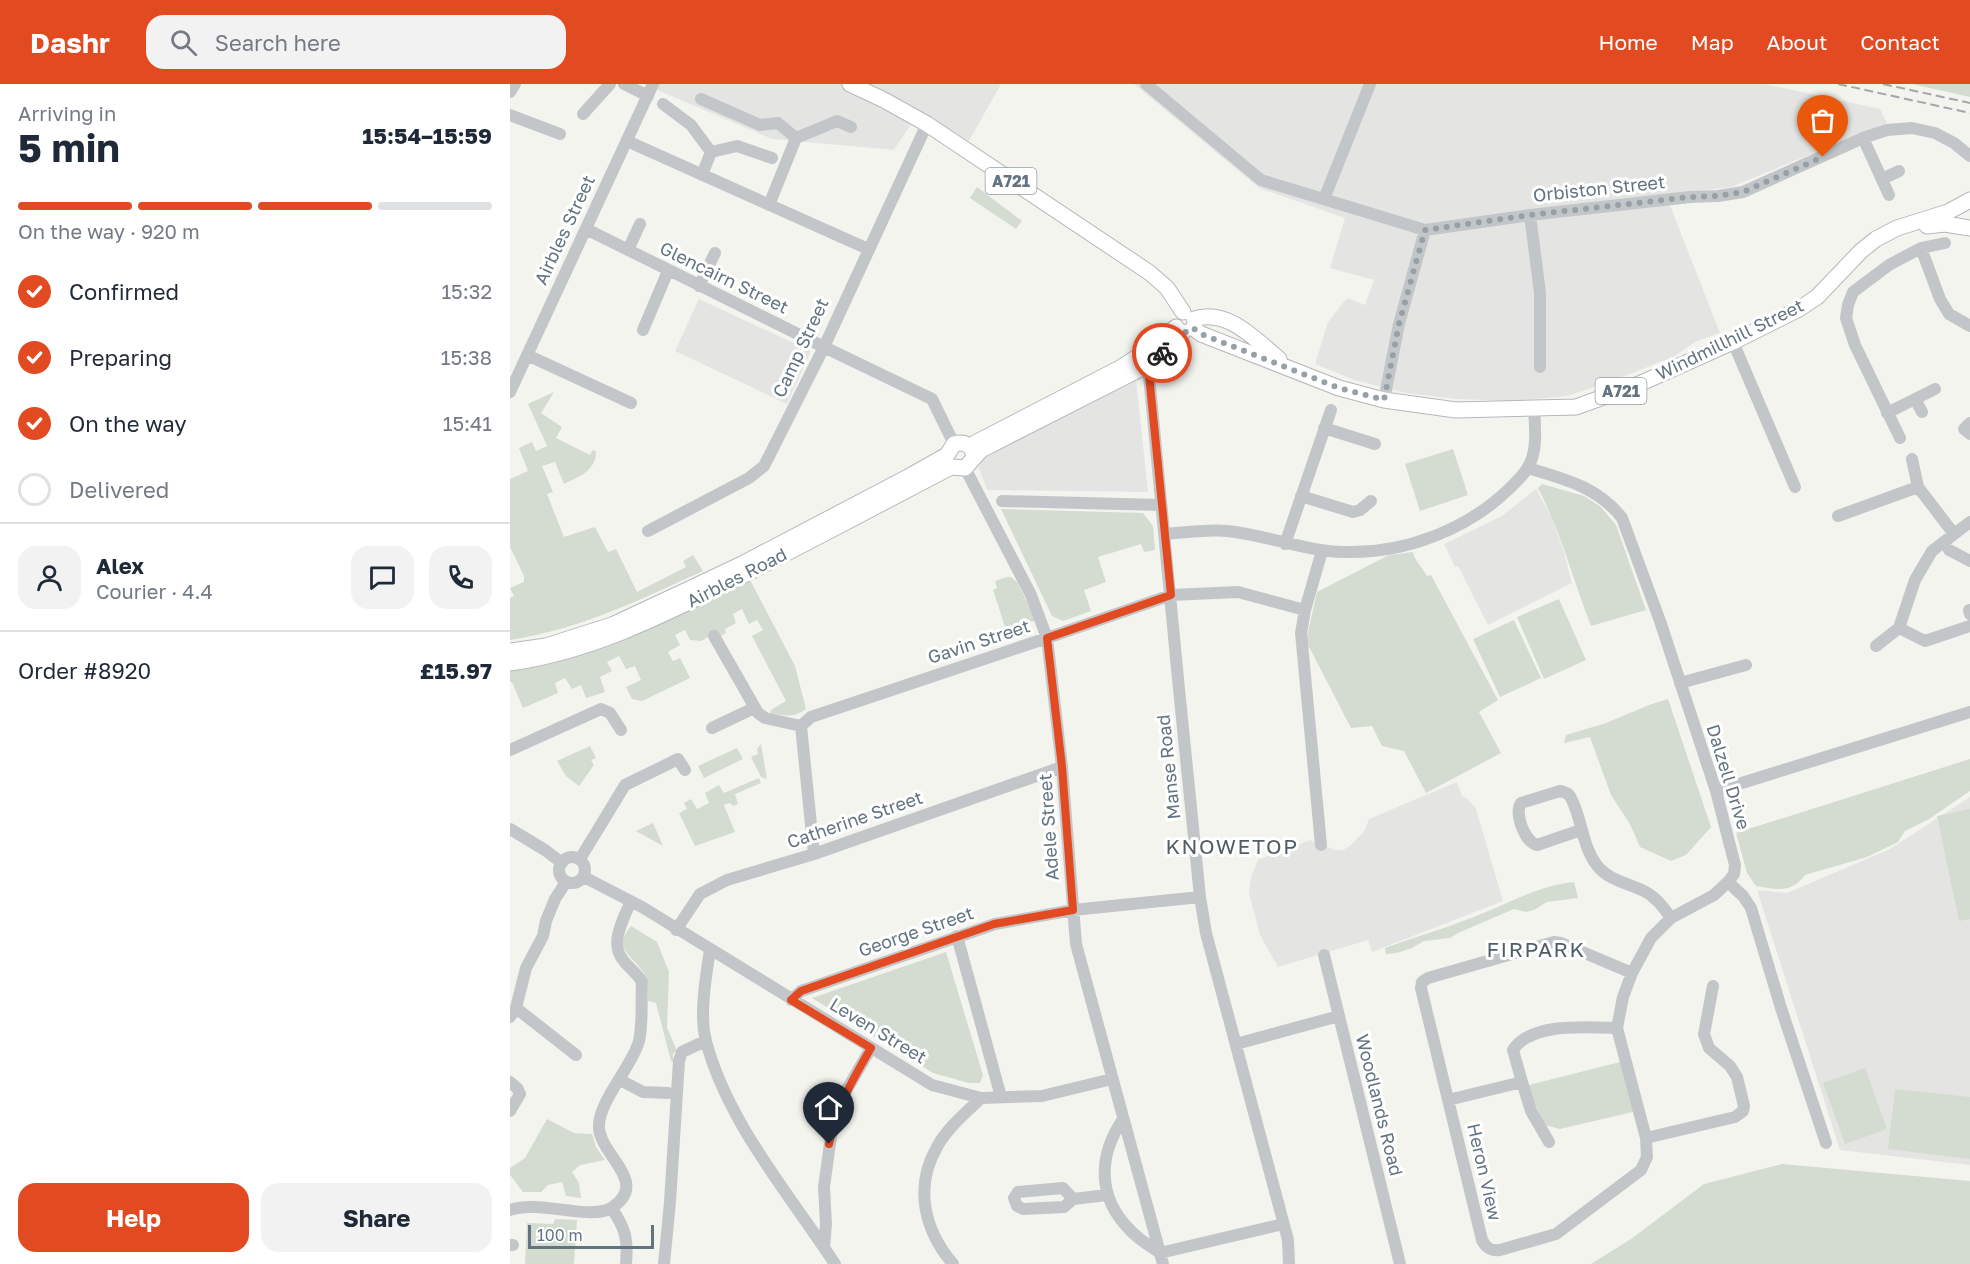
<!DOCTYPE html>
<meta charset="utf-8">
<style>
:root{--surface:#fff;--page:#f2f2f3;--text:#1f2937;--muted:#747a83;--line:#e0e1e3;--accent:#e24a21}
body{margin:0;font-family:"Golos Text",sans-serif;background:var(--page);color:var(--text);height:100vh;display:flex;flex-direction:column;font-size:22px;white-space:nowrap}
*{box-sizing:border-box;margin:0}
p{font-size:20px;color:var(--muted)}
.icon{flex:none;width:33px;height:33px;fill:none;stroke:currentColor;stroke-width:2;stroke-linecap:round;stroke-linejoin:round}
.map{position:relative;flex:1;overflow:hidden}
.details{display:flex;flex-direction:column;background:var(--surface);width:510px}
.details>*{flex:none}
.scale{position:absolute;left:18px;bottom:15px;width:126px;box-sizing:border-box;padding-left:6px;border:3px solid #637480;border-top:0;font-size:16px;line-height:21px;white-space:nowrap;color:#637480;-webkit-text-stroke:4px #fff;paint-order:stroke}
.pin{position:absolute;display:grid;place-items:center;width:51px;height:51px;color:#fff;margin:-62px -26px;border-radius:50% 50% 50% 0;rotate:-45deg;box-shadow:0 0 6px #0007}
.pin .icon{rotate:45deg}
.courier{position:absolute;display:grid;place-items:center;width:60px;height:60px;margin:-30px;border:4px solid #e24a21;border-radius:50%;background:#fff;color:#222;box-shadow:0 2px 8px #0007}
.headline em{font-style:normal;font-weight:700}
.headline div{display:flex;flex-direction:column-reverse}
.headline{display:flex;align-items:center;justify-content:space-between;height:102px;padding:0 18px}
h1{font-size:39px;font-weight:700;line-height:45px}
.bar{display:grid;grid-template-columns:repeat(4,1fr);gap:9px 6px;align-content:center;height:72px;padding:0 18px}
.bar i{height:8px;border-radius:4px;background:var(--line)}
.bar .current{background:var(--accent)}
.bar p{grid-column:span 4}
.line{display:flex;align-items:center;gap:15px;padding:0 18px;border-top:2px solid var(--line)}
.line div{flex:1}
.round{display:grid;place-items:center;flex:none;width:63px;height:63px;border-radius:18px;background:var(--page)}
ol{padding:0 18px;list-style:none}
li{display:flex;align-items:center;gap:18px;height:66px}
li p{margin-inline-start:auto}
li .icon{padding:6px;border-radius:50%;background:var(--accent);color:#fff;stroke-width:4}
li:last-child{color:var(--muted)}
li i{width:33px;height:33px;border:3px solid var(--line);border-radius:50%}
.primary-button{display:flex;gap:12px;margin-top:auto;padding:12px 18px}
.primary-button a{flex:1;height:69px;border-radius:18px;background:var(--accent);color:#fff;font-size:24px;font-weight:700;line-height:69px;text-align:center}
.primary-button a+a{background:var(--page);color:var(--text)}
header{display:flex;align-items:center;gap:36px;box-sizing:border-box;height:84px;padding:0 30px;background:var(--accent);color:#fff}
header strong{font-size:28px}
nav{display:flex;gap:33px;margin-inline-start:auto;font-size:21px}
.search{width:420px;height:54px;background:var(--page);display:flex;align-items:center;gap:15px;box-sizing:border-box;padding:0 21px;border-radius:18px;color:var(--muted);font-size:22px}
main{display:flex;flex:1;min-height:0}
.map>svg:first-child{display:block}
</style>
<header>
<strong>Dashr</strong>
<div class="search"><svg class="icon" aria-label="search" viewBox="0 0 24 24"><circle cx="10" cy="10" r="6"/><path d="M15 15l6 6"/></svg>Search here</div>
<nav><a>Home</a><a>Map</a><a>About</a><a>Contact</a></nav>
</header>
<main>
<section class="details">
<div class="headline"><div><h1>5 min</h1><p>Arriving in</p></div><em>15:54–15:59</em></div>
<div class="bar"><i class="current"></i><i class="current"></i><i class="current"></i><i></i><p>On the way · 920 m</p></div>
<ol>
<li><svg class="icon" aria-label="check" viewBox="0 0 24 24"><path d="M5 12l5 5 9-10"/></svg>Confirmed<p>15:32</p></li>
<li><svg class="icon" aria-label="check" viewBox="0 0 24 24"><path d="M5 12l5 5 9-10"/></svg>Preparing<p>15:38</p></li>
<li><svg class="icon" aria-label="check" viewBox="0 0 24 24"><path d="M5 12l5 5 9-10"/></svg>On the way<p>15:41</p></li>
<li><i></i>Delivered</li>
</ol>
<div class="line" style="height:108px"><a class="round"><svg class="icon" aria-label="person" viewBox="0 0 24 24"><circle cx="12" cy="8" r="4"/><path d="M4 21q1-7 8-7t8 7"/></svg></a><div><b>Alex</b><p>Courier · 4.4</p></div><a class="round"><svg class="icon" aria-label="chat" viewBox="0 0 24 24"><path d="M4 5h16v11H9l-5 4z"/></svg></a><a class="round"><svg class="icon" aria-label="phone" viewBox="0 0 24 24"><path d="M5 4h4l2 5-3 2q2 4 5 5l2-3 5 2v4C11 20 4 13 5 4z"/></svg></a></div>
<div class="line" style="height:78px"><div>Order #8920</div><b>£15.97</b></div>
<div class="primary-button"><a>Help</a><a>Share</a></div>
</section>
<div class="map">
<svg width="1460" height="1180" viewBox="0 0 1460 1180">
<rect width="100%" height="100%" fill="#f4f4ef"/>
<path fill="#e4e5e3" d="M143,0h348l-32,57 -50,-29 -25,38 -122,-11 -117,-50z
M624,0h631l115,25 7,14 -156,64 -65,8 54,138 -23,8 -24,16 -69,27 -37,12 -55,5 -56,-2 -50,-6 -52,-13 -39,-16 13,-42 19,-24 18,7 9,-25 -44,-12 15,-50 -86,-30z
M189,215l112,52 -24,53 -112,-53z
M626,295l12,113 -161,-2 -8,-21 3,-13z
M1026,405l15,27 12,33 9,34 -84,42 -30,-59 -3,1 -11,-23 58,-28z
M947,698l5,14 7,4 7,9 27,92 -131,51 -4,-12 -90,27 -18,-32 -11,-42 2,-16 7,-17 52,-20 25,10h8l7,-4 15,-16 4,-11z
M1460,713v368l-130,-15 -83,-260 30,3 103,-44z"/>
<path fill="#d4dbd0" d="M1402,0h58v13z
M467,103l45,34 -6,8 -46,-31z
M44,308l-13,21 21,14 -6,11 34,17 3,-5 3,1c0,20 -16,25 -32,33l-9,-22 -13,4 11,26 -6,2 17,43 31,-10 13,25 8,-3 21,43 49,-25 -3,-6 10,-6 10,16c-64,29 -122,58 -193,69v-42l4,-2 -4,-8 14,-6v-6l-14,-29v-68l18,-8 -9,-23 13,-6 4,9 11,-5 -19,-42z
M943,365l15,46 -48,16 -15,-47z
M1032,400l42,12 17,11 15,18 30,85 -55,16c-18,-46 -30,-94 -53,-138z
M491,425l142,4 10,13 2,24 -11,2 -3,-8 -43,13 8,25 -22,8 7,21 -28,10 -11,-5z
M903,468c1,8 10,16 14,24l4,-1 67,125 -19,12 22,41 -75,40 -22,-42 -22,-5 -10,-20 -21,2 -45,-87 11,-49 72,-37z
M497,493h4l6,5 19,38 -5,2 -1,6 -5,8 -16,3 -16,-49 4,-2 -2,-7z
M239,494l46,88 11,43c-12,9 -22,7 -36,4l1,-3 15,-9 -34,-65 11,-6 -6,-10 -8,4 -7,-15 -9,5 3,9 -11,6 1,4 -5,3 -5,-3 -15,8 -11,-1 -5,-10 -10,5 5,10 -12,7 5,9 7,-3 10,20 -48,23 -10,-2 -6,-12 15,-7 -6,-14 -9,3 -7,-13 -12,6 5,9 -12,6 5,15 -19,6 -5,-13 -9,4 -7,-11 -10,5 3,10 -35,15 -11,-26h-2v-14z
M1049,515l27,61 -42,19 -27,-62z
M1004,536l27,58 -41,19 -27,-58z
M1158,615l43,128 -25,28 -15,6 -31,-14 -10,-23 -19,-29 -21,-58 -26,6 2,-8 40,-12 43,-18z
M251,660l6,35 -6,-2 -10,-20 7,-3 -1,-5z
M80,662l6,12 -5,2 3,5 -15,21 -13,-10 -9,-15z
M227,664l6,11 -39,19 -6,-12z
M1460,675v32l-41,28 -24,12 -7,11 -31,15 -62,18c-14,19 -29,14 -49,11l-9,-13 -11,-40z
M249,694l2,5 -26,11 3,10 -5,2 -3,-3 -6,2 11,27 -40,14 -16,-33 8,-4 -3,-6 7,-4 6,10 12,-6 -4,-10 14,-8 5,8z
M1460,725v110l-11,2 -22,-105z
M143,739l10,23 -27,-15z
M1064,798l4,16 -31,4 -13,8 -8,2 -12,-3 -56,24 -8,5 -26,3 -12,7 -15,5 -11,1 -1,-6c33,-12 68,-22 101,-36 29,-12 56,-27 88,-30z
M121,842l26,16 12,30 -2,55 10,24 -4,2v9l-2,-1 -15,-58 -8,-2c0,-9 1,-19 -4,-28 -12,-18 -32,-24 -13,-47z
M436,868l37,123 -3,8h-11l-36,-10 -121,-75z
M1114,977l13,50 -77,18 -15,-4 -10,-20 -6,-20z
M1355,984l22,61 -42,15 -22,-61z
M1385,1005l75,8v62l-82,-10z
M37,1035l27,14 18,1 4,13 9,13 -25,5 -8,7 7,11 2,15 -15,-2 -4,-14 -14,3 -7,7h-18l-13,-17v-7l15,-10z
M1272,1080l188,17v83h-379l40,-25 73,-55z
M45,1135l22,1 -3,44h-49l2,-41 26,1z"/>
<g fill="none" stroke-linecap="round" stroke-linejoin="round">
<defs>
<path id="major" d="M340,0l34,16 43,24 223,149 17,15 16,24
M1417,142l18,-2 25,4
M684,235c33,-11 61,20 85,40
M683,244l8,6 138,54 45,12 72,10 120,-3 63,-23 94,-42 66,-33 18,-12 44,-46 15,-12 21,-11 51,-16 22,-12
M465,359l145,-75 26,-17 30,-24
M0,567l36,-5 66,-21 75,-35 55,-26 166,-87 39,-22 7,-11c11,-3 18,1 20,13
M0,579c86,-12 161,-52 238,-90 68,-35 135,-70 203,-106l14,1 16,-18 167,-85 22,-18 13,-15"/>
</defs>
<use href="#major" stroke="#b4b8bb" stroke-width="17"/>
<path stroke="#c3c6c9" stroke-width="12" d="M114,0l24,12
M636,0l115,96 164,50 105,-15 160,-18 28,-1 25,-4 120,-54 24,-8 25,-2 23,5 19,10 16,13
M0,8l5,-8
M191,15l59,26 18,-2 18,15
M153,20l28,21 20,27 -9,23
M73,30l27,-30
M0,31l50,19
M1353,54l26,57
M117,57l241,108
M201,68l26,-6 35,12
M1372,95l17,-8
M814,115l46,-115
M259,121l27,-67 41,-17 14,6
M1020,131l10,78v74
M76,145l238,118 108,52 22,45
M1411,164l19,51 9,15 21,12
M118,166l12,-26
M189,202l16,-33
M133,246l25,-59
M1223,258l62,145
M17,271l104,48
M638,281l30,314 22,218 6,36 82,307 1,24
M0,308l143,-308
M1405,315l7,13
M874,316l15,-76 26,-94
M1377,329l48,-24
M1460,339l-6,6 6,5
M814,344l51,16
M1390,354l-45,-93 -9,-27 2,-13 5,-13 36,-27 32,-17 24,-5
M1402,375l6,28
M455,384l66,127 16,43 15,129 14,177 87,320
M1018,384c37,11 70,19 94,50l38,103 56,170 19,74 -1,9 -6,8 15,14 8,12 30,100 45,135
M791,412l52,16 7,-2 11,-9
M492,417l159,4
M1328,432l80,-29 36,47
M138,447l101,-53 15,-12 60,-119 103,-223
M654,450c21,-1 42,-5 63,-3 40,4 77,20 117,21 60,2 123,-22 166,-64 6,-6 14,-13 18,-21 10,-16 7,-40 6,-58
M775,460l46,-134
M1439,466l21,11
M1459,526l1,4
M1389,544l26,13 45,-15
M204,552l44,77 7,5 36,8
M1366,562l23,-18 16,-48 17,-29 38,-29
M1170,599l66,-18
M291,642l10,-9 236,-79 124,-43 67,-3 67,18
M291,642l13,128
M202,644l42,-20
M0,666l91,-41 9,4 11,17
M1206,707l254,-79
M0,745l35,21 17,13
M1071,746l-44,15c-12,-3 -23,-31 -16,-42l39,-12c5,1 9,2 11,7 11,21 11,47 25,66 11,16 32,19 48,27 12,6 19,16 27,27
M811,761l-20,-212 4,-23 17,-59
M49 786a13 13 0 1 1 26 0a13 13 0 1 1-26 0Z
M70,775l45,-74 53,-26 7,11
M74,793l58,30 290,178 49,13 61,-2 70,-17
M166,846l24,-36 27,-14 87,-26 248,-87
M447,852l44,161
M200,866c-4,26 -11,65 -4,91 21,81 84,154 129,223
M814,871l76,309
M1122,889l-71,-30 -7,-1 -126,36 -6,4 -1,6 61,252c4,8 9,11 18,10l56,-16 85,-64 6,-13 -1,-19 -29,-110 6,-31 9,-24 19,-35 20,-20 43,-23 14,-13
M281,916l10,-9 194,-67 78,-14 127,-13
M6,924l60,47
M0,933l6,-9 10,-40 17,-32 3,-15 9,-22 11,-17
M726,960l103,-28
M110,996l23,12 25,1
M0,998l7,6 3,6 -10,17
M1012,998l9,29 18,31
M938,1016l74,-18 -9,-32c18,-28 74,-23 104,-22
M613,1035c-25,37 -26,78 7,111 8,9 20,16 30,23l123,-29
M1136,1054l89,-21 8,-6 1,-5 -7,-29 -7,-11 -21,-18 -5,-14 9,-48
M563,1115l-9,8 -41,2 -6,-3 -3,-8 4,-6 45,-4 10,11 34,-4
M102,1125c14,20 16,31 14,55
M0,1126c29,-11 82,12 103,-3 36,-25 -12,-51 -14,-79 -2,-25 33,-61 40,-87 4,-18 2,-40 3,-59 -5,-9 -13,-14 -19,-22 -14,-17 1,-42 8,-59
M0,1161h3
M314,1163l2,-23 -2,-37 8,-58 11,-33 28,-48
M154,1180l6,-62 9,-141 3,-9 23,-11
M443,1180c-29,-34 -39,-77 -16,-117 10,-19 29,-34 44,-49"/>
<use href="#major" stroke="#fff" stroke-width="15"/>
<path stroke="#a1a7ac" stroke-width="2" stroke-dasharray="9 4.5" stroke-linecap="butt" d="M1328,0l132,29
M1373,0l87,19"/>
</g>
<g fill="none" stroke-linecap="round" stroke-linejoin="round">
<path stroke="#96a1a7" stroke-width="6" stroke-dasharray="0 10.8" d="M652,269l21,-21h5l5,-4 8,6 138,54 45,12 15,-76 26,-94 105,-15 160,-18 28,-1 25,-4 80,-35"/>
<path stroke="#e24a21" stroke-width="8" d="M319,1060c7,-36 24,-65 42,-96l-80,-48 10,-9 193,-67 79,-14 -11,-143 -15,-129 124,-43 -23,-230 14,-12"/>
</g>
<g text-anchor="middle" stroke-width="6" stroke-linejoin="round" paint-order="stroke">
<g fill="#fff" stroke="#929ea6" stroke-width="1.5">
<rect x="475.5" y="84" width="51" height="26" rx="4.5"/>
<rect x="1085.5" y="294" width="51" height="26" rx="4.5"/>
</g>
<g font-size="16" font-weight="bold" fill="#637480">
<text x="501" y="103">A721</text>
<text x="1111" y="313">A721</text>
</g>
<g font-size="18" fill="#637480" stroke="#fff">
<text transform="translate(1089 105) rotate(-6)" y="6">Orbiston Street</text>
<text transform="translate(55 146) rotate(-65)" y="6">Airbles Street</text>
<text transform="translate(214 194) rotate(26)" y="6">Glencairn Street</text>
<text transform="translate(1220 256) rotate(-26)" y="6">Windmillhill Street</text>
<text transform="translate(291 264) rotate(-65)" y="6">Camp Street</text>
<text transform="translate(227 494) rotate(-27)" y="6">Airbles Road</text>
<text transform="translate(469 558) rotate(-18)" y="6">Gavin Street</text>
<text transform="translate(659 683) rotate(-96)" y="6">Manse Road</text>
<text transform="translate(1218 693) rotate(73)" y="6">Dalzell Drive</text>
<text transform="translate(345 736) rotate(-19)" y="6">Catherine Street</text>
<text transform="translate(539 743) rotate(-94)" y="6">Adele Street</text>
<text transform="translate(406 848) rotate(-19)" y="6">George Street</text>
<text transform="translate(368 947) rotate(31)" y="6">Leven Street</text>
<text transform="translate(869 1021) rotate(76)" y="6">Woodlands Road</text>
<text transform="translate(974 1088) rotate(77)" y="6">Heron View</text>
</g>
<g font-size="21" letter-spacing="1.5" fill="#505d66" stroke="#fff">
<text x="722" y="770">KNOWETOP</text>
<text x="1026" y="873">FIRPARK</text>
</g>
</g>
</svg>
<div class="scale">100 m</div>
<div class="pin" style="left:1313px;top:73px;background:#ea580c"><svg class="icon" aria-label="bag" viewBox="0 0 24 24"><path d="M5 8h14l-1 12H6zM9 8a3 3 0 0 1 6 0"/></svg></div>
<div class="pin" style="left:319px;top:1060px;background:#1f2937"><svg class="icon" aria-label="home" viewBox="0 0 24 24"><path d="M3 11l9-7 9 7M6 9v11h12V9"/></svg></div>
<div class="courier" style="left:652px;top:269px"><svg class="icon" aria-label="bike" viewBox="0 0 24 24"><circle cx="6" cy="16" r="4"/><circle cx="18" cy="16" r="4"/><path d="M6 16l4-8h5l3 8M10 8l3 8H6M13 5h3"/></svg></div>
</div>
</main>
